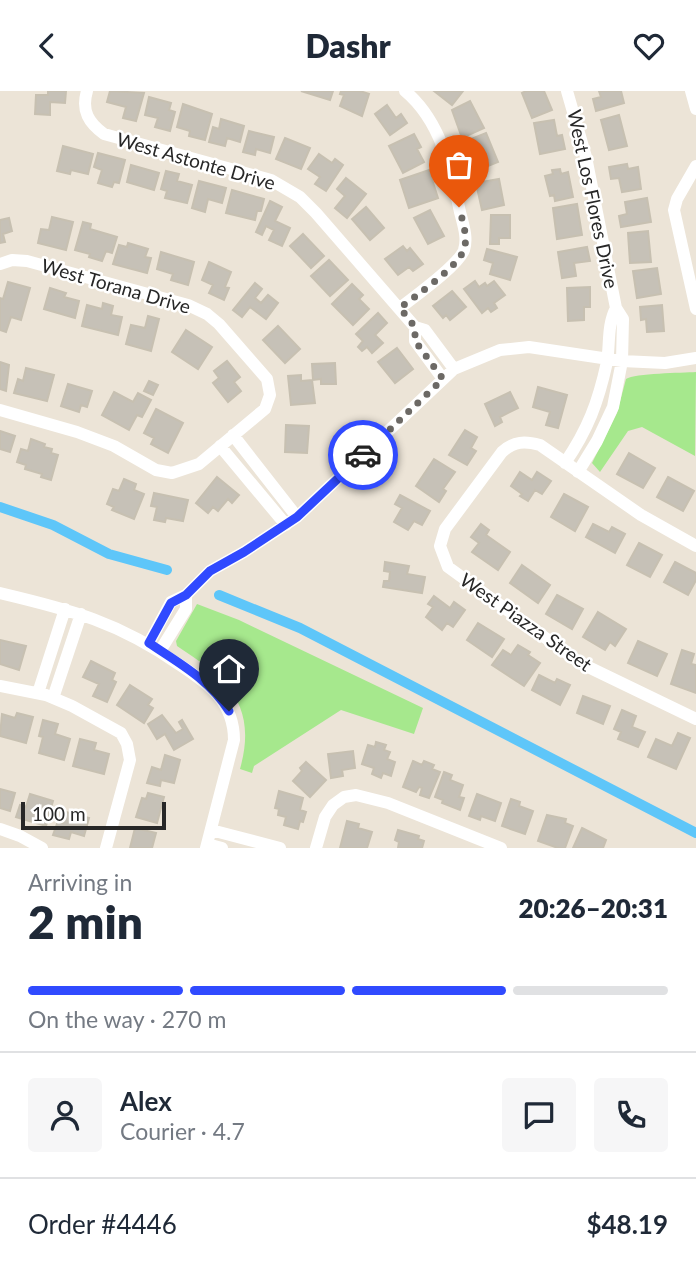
<!DOCTYPE html>
<meta charset="utf-8">
<style>
:root{--surface:#fff;--page:#f6f6f7;--text:#1f2937;--muted:#747a83;--line:#e0e1e3;--accent:#304aff}
body{margin:0;font-family:Lato,sans-serif;background:var(--page);color:var(--text);height:100vh;display:flex;flex-direction:column;font-size:26px;white-space:nowrap}
*{box-sizing:border-box;margin:0}
p{font-size:23px;color:var(--muted)}
.icon{flex:none;width:38px;height:38px;fill:none;stroke:currentColor;stroke-width:2;stroke-linecap:round;stroke-linejoin:round}
.map{position:relative;height:757px;overflow:hidden}
.panel{display:flex;flex-direction:column;background:var(--surface);flex:1}
.panel>*{flex:none}
.scale{position:absolute;left:21px;bottom:18px;width:145px;box-sizing:border-box;padding-left:7px;border:4px solid #272727;border-top:0;font-size:19px;line-height:24px;white-space:nowrap;color:#272727;-webkit-text-stroke:5px #fff;paint-order:stroke}
.pin{position:absolute;display:grid;place-items:center;width:60px;height:60px;color:#fff;margin:-72px -30px;border-radius:50% 50% 50% 0;rotate:-45deg;box-shadow:0 0 7px #0007}
.pin .icon{rotate:45deg}
.courier{position:absolute;display:grid;place-items:center;width:70px;height:70px;margin:-35px;border:5px solid #304aff;border-radius:50%;background:#fff;color:#222;box-shadow:0 2px 9px #0007}
.overview em{font-style:normal;font-weight:800}
.overview div{display:flex;flex-direction:column-reverse}
.overview{display:flex;align-items:center;justify-content:space-between;height:119px;padding:0 28px}
h1{font-size:46px;font-weight:800;line-height:52px}
.bar{display:grid;grid-template-columns:repeat(4,1fr);gap:10px 7px;align-content:center;height:84px;padding:0 28px}
.bar i{height:9px;border-radius:5px;background:var(--line)}
.bar .on{background:var(--accent)}
.bar p{grid-column:span 4}
.line{display:flex;align-items:center;gap:18px;padding:0 28px;border-top:2px solid var(--line)}
.line div{flex:1}
.round{display:grid;place-items:center;flex:none;width:74px;height:74px;border-radius:7px;background:var(--page)}
header{display:flex;justify-content:space-between;align-items:center;height:91px;padding:0 28px;background:var(--surface);font-size:32px;font-weight:800}
.map>svg:first-child{display:block}
</style>
<header><svg class="icon" aria-label="back" viewBox="0 0 24 24"><path d="M15 5l-7 7 7 7"/></svg>Dashr<svg class="icon" aria-label="heart" viewBox="0 0 24 24"><path d="M12 20l-8-8c-3-5 5-10 8-4 3-6 11-1 8 4z"/></svg></header>
<div class="map">
<svg width="696" height="757" viewBox="0 0 696 757">
<rect width="100%" height="100%" fill="#ece4d7"/>
<path fill="#a6e88d" d="M696,281l-1,84 -53,-29 -14,4 -28,41 -8,-9 25,-50 9,-34c9,-6 56,-6 70,-7z
M197,513l42,16 184,88 -9,26 -73,-24 -87,56 -2,7 -12,-4c18,-65 -13,-90 -63,-123l-1,-5z"/>
<g fill="none" stroke-linecap="round" stroke-linejoin="round">
<path stroke="#5ec6f9" stroke-width="10" d="M0,416l53,18 56,29 58,16
M219,504l81,33 396,205"/>
</g>
<path fill="#c6c1b7" stroke="#c7c0b1" stroke-width="2" d="M48,0h18l-1,12 -15,-1v13l-15,-1 1,-19h12z
M110,0l34,2 -8,28 -13,-3 3,-11 -19,-5z
M301,0h32l-3,9z
M341,0h19l9,3 -7,22 -22,-10 4,-11 -4,-1z
M434,0h29l-11,14z
M526,0h18l8,19 -20,8 -10,-25z
M599,0h22l3,12 -28,8 -3,-12 8,-2z
M149,6l22,6 -2,7 6,2 -5,19 -15,-4 3,-9 -13,-3z
M470,10l14,27 -22,10 -10,-28z
M183,13l29,10 -7,26 -16,-4 1,-5 -13,-4z
M387,14l9,13 5,-4 6,9 -17,12 -15,-21z
M619,24l8,31 -18,4 -8,-30z
M221,28l23,7 -4,16 -13,-4 -2,8 -16,-4 4,-15 6,2z
M554,29l3,16 5,-1 3,14 -25,5 -6,-31z
M249,40l25,6 -4,16 -14,-4 -1,6 -12,-3z
M486,42l12,29 -20,8 -12,-29z
M414,43l7,13 -4,2 7,13 -21,11 -14,-27z
M285,47l25,10 -9,21 -25,-10z
M63,55l30,8 -5,20 -17,-4 -1,4 -13,-3z
M98,62l27,7 -6,23 -5,-1 -2,5 -14,-4 4,-13 -8,-3z
M319,63l13,9 3,-4 8,6 -17,26 -11,-7 5,-7 -12,-8z
M627,73l1,5 10,-2 3,22 -19,3 -3,-14 -8,1 -2,-12z
M131,74l28,8 -5,17 -27,-8z
M560,78l1,5 7,-2 5,25 -18,4 -1,-6 -4,1 -5,-20 8,-2 -1,-4z
M429,79l9,28 -29,10 -9,-28z
M166,80l13,3 -2,7 15,4 -5,18 -22,-5 2,-7 -6,-2z
M346,87l20,16 -19,24 -12,-10 10,-12 -8,-7z
M499,88l5,26 -22,5 -6,-27z
M199,90l27,7 -4,15 -14,-4 -3,13 -13,-4z
M232,99l32,9 -3,12h-4l-2,9 -29,-7z
M647,107l4,24 -30,5 -2,-11 8,-2 -2,-12z
M270,110l12,6 -7,14 15,7 -8,18 -13,-6 5,-10 -8,-4 -4,9 -6,-3z
M577,113l5,31 -25,4 -4,-31z
M366,116l18,21 -14,12 -18,-21z
M430,119l14,26 -16,8 -14,-26z
M491,124h19v23h-11v6h-9z
M52,126l21,5 -7,28 -28,-7 3,-14 8,1z
M9,127l3,13 -9,3 2,8 -5,1v-23z
M83,131l8,2 -1,5 27,8 -5,16 -6,-2 -4,10 -13,-4 1,-3 -15,-4z
M648,140l3,31 -21,1 -2,-30z
M303,143l21,22 -13,12 -21,-22z
M128,152l20,6 -3,8 6,1 -4,15 -34,-9 6,-19 8,2z
M403,155l4,5 3,-3 13,16 -10,7 -4,-4 -11,8 -13,-16z
M587,156l3,14 -16,2 2,13 -14,2 -4,-26z
M487,158l30,8 -7,23 -20,-6 3,-11 -9,-3z
M161,161l33,10 -6,23 -17,-5 2,-6 -16,-5z
M329,169l19,20 -18,16 -19,-20z
M209,171l22,10 -6,15 4,1 -5,12 -15,-7 4,-8 -11,-5z
M657,177l4,26 -24,4 -4,-27z
M475,190l4,6 6,-4 2,3 7,-5 11,14 -11,8 3,5 -6,4 -3,-4 -6,5 -18,-24z
M8,191l22,6 -9,32 -10,-3 -5,15 -6,-2v-32l3,1z
M255,192l7,6 -7,9 6,5 7,-8 10,8 -12,16 -16,-12 -8,10 -9,-7z
M352,193l11,11 -4,4 10,10 -16,16 -21,-21z
M590,196v20h-6v13l-16,1 -1,-33z
M50,197l16,5 -2,4 15,4 -4,17 -31,-9z
M452,200l14,16 -16,13 -4,-5 -3,3 -10,-12z
M103,212l10,3 -2,9 11,2 -4,18 -36,-9 5,-21 15,4z
M662,214l2,26 -17,1 -1,-13 -5,1 -1,-13z
M378,222l9,10 -12,12 8,8 -11,10 -5,-6 -5,4 -4,-4 5,-6 -7,-7z
M148,225l11,3 -8,32 -25,-7 5,-19 14,3z
M278,235l22,23 -15,14 -22,-23z
M186,239l26,17 -14,22 -26,-17z
M397,257l16,21 -18,14 -17,-21z
M227,270l13,16 -6,5 7,9 -13,11 -15,-19 6,-5 -5,-7z
M0,271l9,3 -3,26 -6,-2z
M335,272l1,21h-15v-5l-8,1 -1,-16z
M26,277l28,7 -7,26 -33,-8 4,-14 5,2z
M301,284v6l11,-1 3,23 -24,2 -3,-29z
M149,290l9,4 -5,10 -9,-4z
M68,293l24,7 -5,16 -6,-2 -2,7 -18,-6z
M538,296l29,8 -9,33 -12,-3 4,-13 -17,-5z
M114,301l19,10 5,-9 13,7 -9,17 -5,-2 -8,15 -27,-15z
M510,301l8,16 -18,9 2,5 -7,4 -10,-22z
M156,318l27,14 -15,30 -17,-9 3,-6 -10,-5z
M286,334l23,1 -2,27 -22,-1z
M465,339l12,7 -6,11 5,3 -9,14 -18,-10z
M0,340l15,5 -5,16 -10,-3z
M31,348l14,5 -1,3 8,2 -1,4 7,2 -7,25 -10,-3 1,-3 -17,-5 1,-4 -9,-3 4,-13 7,2z
M629,362l26,15 -12,20 -26,-14z
M434,368l21,13 -12,17 3,2 -7,11 -23,-16z
M520,381l12,8 5,-8 14,9 -9,13 -7,-4 -7,11 -8,-5 2,-2 -11,-8z
M217,386l22,18 -7,8 -4,-4 -10,12 -5,-4 -5,6 -12,-10z
M668,386l26,14 -11,20 -26,-14z
M124,388l12,5 -2,6 10,4 -10,25 -22,-9 2,-3 -7,-3 6,-15 6,2z
M154,402l34,7 -5,21 -17,-3 -1,4 -11,-2 3,-13 -6,-1z
M564,403l24,13 -13,24 -24,-14z
M400,404l30,16 -8,14 -8,-4 -6,9 -14,-8 8,-14 -7,-4z
M481,433l8,6 -3,5 24,17 -12,18 -26,-18 7,-9 -8,-6z
M593,433l16,8 3,-5 13,7 -10,19 -29,-16z
M639,452l23,12 -12,22 -23,-12z
M385,471l24,4 -2,8 18,3 -3,16 -39,-6 1,-6h5l1,-9 -6,-1z
M675,471l21,11v7l-8,15 -24,-13z
M522,474l28,20 -12,18 -28,-20z
M557,504l26,14 -11,20 -26,-15z
M434,505l16,12 4,-6 11,8 -12,17 -6,-4 -5,7 -16,-13 7,-10 -5,-3z
M598,521l28,17 -11,17 -5,-4 -5,8 -22,-13z
M478,532l26,16 -12,18 -25,-17z
M0,549l26,6 -7,24 -19,-6z
M638,550l29,13 -10,22 -29,-13z
M518,554l12,7 -2,3 12,8 -16,23 -32,-21 11,-15 8,5z
M682,559l12,4 -3,10 5,1v28l-25,-9z
M91,570l24,12 -3,7 4,2 -9,20 -14,-6 6,-12 -16,-7z
M539,584l16,8 2,-4 13,6 -10,20 -28,-15z
M130,594l22,14 -4,6 5,3 -9,15 -27,-18z
M583,605l27,10 -7,18 -26,-11z
M622,619l14,6 -4,11 13,5 -7,15 -20,-8 3,-7 -7,-3z
M17,622l16,4 -7,26 -26,-7 2,-22 13,4z
M162,624l14,18 7,-4 -4,-7 3,-2 11,19 -19,11 -9,-16 -8,5 -9,-15z
M43,629l15,4 -3,10 15,5 -6,21 -25,-7 4,-16 -4,-1z
M678,642l12,5 -14,31 -28,-12 8,-18 16,7z
M80,648l16,4 -2,7 15,4 -5,20 -31,-8z
M376,651l10,3 -2,5 6,2 -3,7 8,3 -4,14 -8,-3 -2,5 -9,-4 2,-6 -12,-4 6,-19 7,2z
M353,660l2,17 -13,2 1,6 -12,2 -3,-24z
M165,664l15,5 -6,23 -13,-3 -1,6 -13,-3 5,-16 9,3z
M413,670l9,4 2,-4 10,4 -2,4 8,3 -11,26 -9,-3 2,-7 -3,-1 -3,5 -13,-5z
M306,671l20,18 -16,17 -17,-16 9,-10 -2,-3z
M444,681l8,3 -2,5 13,5 -4,12 5,1 -4,12 -18,-7 1,-3 -8,-3z
M0,698l15,4 -5,18 -10,-3z
M279,700l24,7 -3,12 6,2 -3,10 -3,-1 -2,8 -14,-4 2,-8 -8,-2 1,-6 -4,-1z
M148,702l16,4 -7,26 -21,-6 6,-19 4,1z
M30,703l23,7 -7,25 -30,-9 4,-12 6,2z
M477,703l24,9 -6,18 -14,-5 -1,4 -11,-4z
M511,708l9,3 -1,4 14,5 -8,23 -23,-8z
M66,721l23,6 -5,18 -13,-4 -2,7 -16,-4 5,-14 5,2z
M547,724l19,4 -1,4 8,3 -8,22h-7l-20,-7z
M347,730l12,3 -1,4 14,4 -5,16h-27z
M135,737l21,5 -4,15h-22z
M582,737l24,12 -3,8h-30z
M398,739l21,6 -1,3 6,2 -2,7h-24l1,-6 -4,-2z"/>
<g fill="none" stroke-linecap="round" stroke-linejoin="round">
<path stroke="#fff" stroke-width="12" d="M87,0c-6,20 2,32 17,43l167,46 29,17 16,16 99,114
M567,0l19,66 30,151
M691,0l5,18
M696,75l-19,33 -3,11 22,99
M0,173l12,-4 15,1 161,44 19,9 12,10 48,55 3,16 -5,14 -66,55 -27,9 -16,-3 -42,-24 -37,-14 -77,-22
M400,217c15,-12 58,-42 64,-58 4,-12 -1,-26 -4,-38 -9,-43 -19,-91 -55,-121
M443,288l-28,-38v-14l10,3 29,39
M233,344l64,82
M220,355l66,79
M565,372c23,-34 33,-60 42,-101 3,-18 0,-37 9,-54l7,11 -1,42 -9,46 -16,34 -19,31
M696,455l-55,-31 -101,-70c-15,-4 -26,-4 -38,7l-57,77 -5,17 8,21 132,96 116,56
M0,502c72,17 118,29 180,72 29,19 54,37 54,75l-28,108
M149,552l22,-41 15,-7 24,-24 34,-19 53,-35 157,-148 46,-19 29,-3 93,14 43,2 31,-5
M160,560l26,-42v-14
M0,595l46,9 26,11 49,27 6,11 3,16 -24,88
M38,602l27,-84
M53,607l28,-84
M0,738l20,7 22,12
M211,739l69,18
M207,753l15,4
M316,757l9,-31 8,-12 11,-8 12,-2 32,8 113,45"/>
</g>
<g fill="none" stroke-linecap="round" stroke-linejoin="round">
<path stroke="#6c6965" stroke-width="7" stroke-dasharray="0 12.6" d="M363,364l80,-76 -28,-38v-14l-15,-19c16,-13 62,-43 65,-62 2,-13 -3,-27 -6,-39"/>
<path stroke="#304aff" stroke-width="9" d="M229,620c-19,-31 -50,-48 -80,-68l22,-40 15,-8 24,-24 34,-19 53,-35 66,-62"/>
</g>
<g text-anchor="middle" stroke-width="5" stroke-linejoin="round" paint-order="stroke">
<g font-size="19" fill="#272727" stroke="#fff">
<text transform="translate(196 70) rotate(16)" y="7">West Astonte Drive</text>
<text transform="translate(593 108) rotate(78)" y="7">West Los Flores Drive</text>
<text transform="translate(116 195) rotate(16)" y="7">West Torana Drive</text>
<text transform="translate(526 531) rotate(35)" y="7">West Piazza Street</text>
</g>
</g>
</svg>
<div class="scale">100 m</div>
<div class="pin" style="left:459px;top:116px;background:#ea580c"><svg class="icon" aria-label="bag" viewBox="0 0 24 24"><path d="M5 8h14l-1 12H6zM9 8a3 3 0 0 1 6 0"/></svg></div>
<div class="pin" style="left:229px;top:620px;background:#1f2937"><svg class="icon" aria-label="home" viewBox="0 0 24 24"><path d="M3 11l9-7 9 7M6 9v11h12V9"/></svg></div>
<div class="courier" style="left:363px;top:364px"><svg class="icon" aria-label="car" viewBox="0 0 24 24"><path d="M5 17H2v-5l4-1 3-4h7l3 4 3 1v5h-3M9 17h6M6 11h13"/><circle cx="7" cy="17" r="2"/><circle cx="17" cy="17" r="2"/></svg></div>
</div>
<section class="panel">
<div class="overview"><div><h1>2 min</h1><p>Arriving in</p></div><em>20:26–20:31</em></div>
<div class="bar"><i class="on"></i><i class="on"></i><i class="on"></i><i></i><p>On the way · 270 m</p></div>
<div class="line" style="height:126px"><a class="round"><svg class="icon" aria-label="person" viewBox="0 0 24 24"><circle cx="12" cy="8" r="4"/><path d="M4 21q1-7 8-7t8 7"/></svg></a><div><b>Alex</b><p>Courier · 4.7</p></div><a class="round"><svg class="icon" aria-label="chat" viewBox="0 0 24 24"><path d="M4 5h16v11H9l-5 4z"/></svg></a><a class="round"><svg class="icon" aria-label="phone" viewBox="0 0 24 24"><path d="M5 4h4l2 5-3 2q2 4 5 5l2-3 5 2v4C11 20 4 13 5 4z"/></svg></a></div>
<div class="line" style="height:91px"><div>Order #4446</div><b>$48.19</b></div>
</section>
